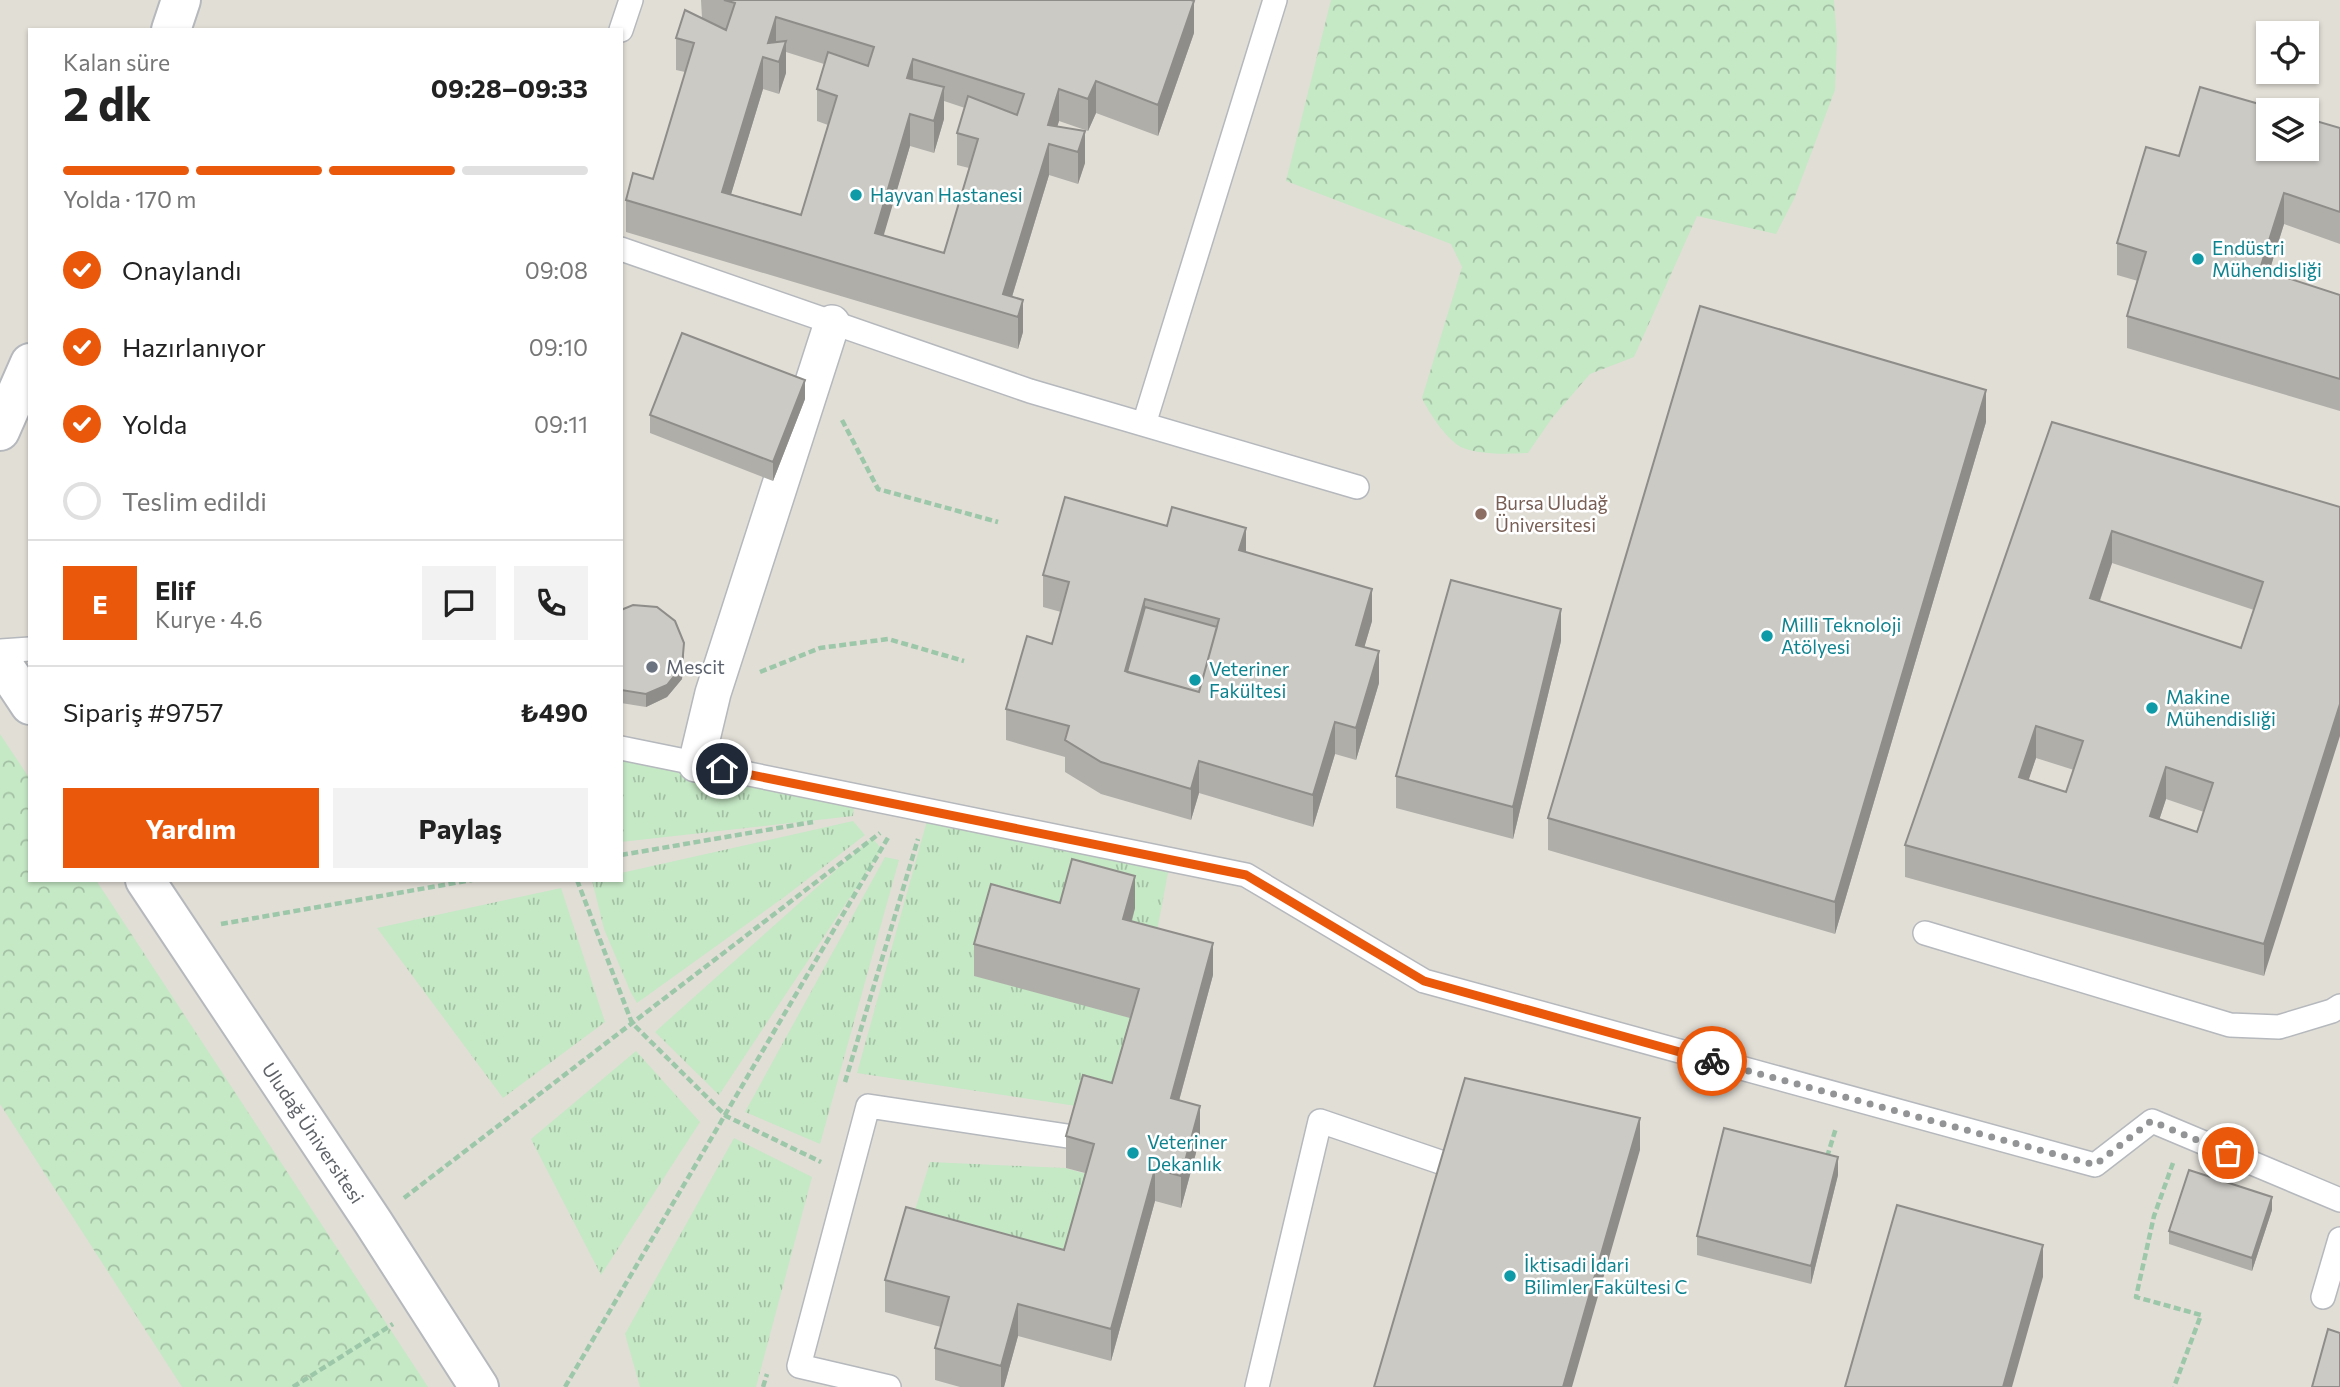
<!DOCTYPE html>
<html lang="tr">
<meta charset="utf-8">
<style>
:root{--surface:#fff;--page:#f2f2f2;--text:#222;--muted:#767676;--line:#e0e0e0;--accent:#ea580c}
body{margin:0;font-family:Commissioner,sans-serif;background:var(--page);color:var(--text);height:100vh;display:flex;flex-direction:column;font-size:26px;white-space:nowrap}
*{box-sizing:border-box;margin:0}
p{font-size:23px;color:var(--muted)}
.icon{flex:none;width:38px;height:38px;fill:none;stroke:currentColor;stroke-width:2;stroke-linecap:round;stroke-linejoin:round}
.map{position:relative;flex:1;overflow:hidden}
.details{position:absolute;left:28px;top:28px;width:595px;height:854px;display:flex;flex-direction:column;background:var(--surface);border-radius:0px;box-shadow:0 2px 5px #0004}
.details>*{flex:none}
.controls{position:absolute;left:2256px;top:21px;display:grid;gap:14px}
.controls a{display:grid;place-items:center;width:63px;height:63px;border-radius:0px;background:var(--surface);box-shadow:0 2px 5px #0004;font-size:35px}
.pin{position:absolute;display:grid;place-items:center;width:60px;height:60px;color:#fff;margin:-30px;border:4px solid #fff;border-radius:50%;box-shadow:0 2px 7px #0007}
.courier{position:absolute;display:grid;place-items:center;width:70px;height:70px;margin:-35px;border:5px solid #ea580c;border-radius:50%;background:#fff;color:#222;box-shadow:0 2px 9px #0007}
.headline em{font-style:normal;font-weight:700}
.headline div{display:flex;flex-direction:column-reverse}
.headline{display:flex;align-items:center;justify-content:space-between;height:119px;padding:0 35px}
h1{font-size:46px;font-weight:700;line-height:52px}
.bar{display:grid;grid-template-columns:repeat(4,1fr);gap:10px 7px;align-content:center;height:84px;padding:0 35px}
.bar i{height:9px;border-radius:5px;background:var(--line)}
.bar .selected{background:var(--accent)}
.bar p{grid-column:span 4}
.line{display:flex;align-items:center;gap:18px;padding:0 35px;border-top:2px solid var(--line)}
.line div{flex:1}
.round{display:grid;place-items:center;flex:none;width:74px;height:74px;border-radius:0px;background:var(--page)}
ol{padding:0 35px;list-style:none}
li{display:flex;align-items:center;gap:21px;height:77px}
li p{margin-inline-start:auto}
li .icon{padding:7px;border-radius:50%;background:var(--accent);color:#fff;stroke-width:4}
li:last-child{color:var(--muted)}
li i{width:38px;height:38px;border:4px solid var(--line);border-radius:50%}
.primary-button{display:flex;gap:14px;margin-top:auto;padding:14px 35px}
.primary-button a{flex:1;height:80px;border-radius:0px;background:var(--accent);color:#fff;font-size:28px;font-weight:700;line-height:80px;text-align:center}
.primary-button a+a{background:var(--page);color:var(--text)}
.map>svg:first-child{display:block}
</style>
<div class="map">
<svg width="2340" height="1387" viewBox="0 0 2340 1387">
<defs>
<pattern id="grass-tufts" width="24" height="20" patternUnits="userSpaceOnUse" patternTransform="scale(1.75)"><rect width="24" height="20" fill="#c5e8c5"/><path d="M3 7l-1-3M5 7V3M7 7l1-3M15 17l-1-3M17 17v-4M19 17l1-3" fill="none" stroke="#a3c0a4"/></pattern>
<pattern id="forest-crowns" width="20" height="18" patternUnits="userSpaceOnUse" patternTransform="scale(1.75)"><rect width="20" height="18" fill="#c5e8c5"/><path d="M2 6a3 3 0 1 1 6 0M12 15a3 3 0 1 1 6 0" fill="none" stroke="#a3c0a4"/></pattern>
</defs>
<rect width="100%" height="100%" fill="#f1efe8"/>
<path fill="#e1ded6" fill-rule="evenodd" d="M0,0h2340v1387h-2340zM30,30h591v850h-591zM2268,33h38v39h-38zM2268,110h38v39h-38z"/>
<path fill="url(#grass-tufts)" d="M621,756l233,44 -1,16 -232,26z
M928,817l241,50 -17,91 -80,-67 67,130 -27,93 -29,-7 -226,-34z
M853,821l12,14 -82,63 -146,105 -6,-10 -27,-64 -12,-49h29v-7z
M872,838l10,11 -163,246 -64,-63z
M885,857l14,3 -79,284 -75,-32z
M561,888l44,134 -102,76 -126,-170z
M636,1051l64,71 -99,153 -70,-136z
M734,1138l78,39 -56,210h-116l-15,-53z
M930,1162l135,6 29,8 -30,106 -158,-43z"/>
<path fill="url(#forest-crowns)" d="M1331,0h503l3,40 -2,50 -41,109 -18,35 -79,-18 -63,141 -44,17 -38,44 -24,35c-19,1 -47,2 -65,-5 -16,-7 -34,-35 -41,-50l40,-131 -11,-23 -165,-63z
M0,734l30,45v101h66l332,507h-246l-182,-283z"/>
<g fill="none" stroke-linecap="round" stroke-linejoin="round">
<defs>
<path id="service" d="M621,30l10,-30
M621,249l409,142 327,96
M1144,424l131,-424
M0,651l30,-2
M621,748l625,127 178,106 671,184 57,-44 188,79
M1925,933l305,92 49,2 53,-16 8,-5
M2323,1297l17,-58
M859,1380l-60,-14 69,-260 206,31
M858,1387l1,-7 30,7
M1257,1387l63,-266 129,44"/>
<path id="pedestrian" d="M696,764l17,-71 119,-370"/>
<path id="tertiary" d="M171,30l10,-30
M0,431l30,-68
M0,660l30,45
M145,880l228,342 106,165"/>
</defs>
<use href="#service" stroke="#b5b8bc" stroke-width="26"/>
<use href="#pedestrian" stroke="#b5b8bc" stroke-width="38"/>
<use href="#tertiary" stroke="#b5b8bc" stroke-width="42"/>
<path stroke="#9cc7a9" stroke-width="4.5" stroke-dasharray="7 3.5" stroke-linecap="butt" d="M842,420l36,69 120,33
M760,672l60,-24 68,-9 76,22
M621,855l192,-33
M577,880l55,143 94,93 95,46
M221,924l251,-44
M845,1082l73,-243
M1827,1157l9,-29
M2173,1163l-19,53 -18,81 65,18 -27,72
M404,1198l476,-365
M293,1387l100,-63
M565,1387l324,-551
M763,1387l4,-13"/>
<use href="#service" stroke="#fff" stroke-width="23"/>
<use href="#pedestrian" stroke="#fff" stroke-width="35"/>
<use href="#tertiary" stroke="#fff" stroke-width="38"/>
</g>
<path fill="#afaea9" fill-rule="evenodd" d="M701,0h490l3,33 -36,103 -62,-23 -8,18 -29,-10 -2,5 28,5v32l-7,21 -29,-9 -37,122 11,35 -5,17 -392,-117v-32l27,-21 32,-107 -9,-2v-32l26,-20zM786,52l38,12 -7,25v32l11,4 -27,90 -70,-21 32,-105 16,5 7,-21zM944,101l21,7 -8,25v32l12,3 -25,85 -61,-18 27,-89 24,7 10,-34z
M2340,128v116l-56,-20 -15,48 71,23v116l-213,-63v-32l11,-35 -21,-6v-32l62,-87z
M805,399l-32,82 -123,-48v-18z
M1986,422l-151,512 -287,-84v-32z
M2052,422l288,85 -76,469 -359,-99v-32zM2112,563l142,47 -13,38 -141,-47zM2036,758l38,12 -8,22 -38,-12zM2166,799l38,13 -7,20 -38,-12z
M1246,552l126,69 -8,26 15,36 -23,77 -21,-6 -22,73 -114,-34 -8,27 -90,-26 -36,-22v-15l-59,-17v-31l46,-65 9,-32 -18,-5v-32z
M621,610l63,45 -2,24 -15,18 -21,10 -25,-4z
M1561,641l-48,198 -117,-31v-32z
M1060,903l75,5 -3,13 81,54 -34,126 21,37 -19,70 -26,-7 -44,160 -93,-25 -14,51h-44l-25,-7v-32l6,-21 -56,-15v-32l179,-30 21,-77 -19,-5v-32l46,-53 18,-65 -156,-42v-32z
M1838,1175l-27,109 -114,-29v-19z
M2272,1210l-20,61 -83,-27v-13z"/>
<path fill="#8f8d8a" d="M1194,1v32l-36,103v-31z
M776,17v32l-8,-6z
M786,41v32l-7,21v-32z
M763,57v32l-41,135v-32z
M913,59v32l-6,-13z
M1096,81v32l-8,18v-32z
M944,87v32l-10,34v-32z
M1059,89v32l-7,23h-3v31l-42,138 -4,-19 45,-169z
M910,114v32l-35,119v-32z
M1085,131v32l-7,21v-32z
M2284,193v31l-24,77v-32z
M1023,300v32l-5,17v-32z
M805,380v19l-32,82v-19z
M1986,390v32l-151,512v-32z
M1246,528v32l-7,-10z
M2112,531v32l-22,67v-32z
M1372,589v32l-16,55v-31z
M1145,599v32l-14,50 -6,-10z
M1561,609v32l-48,198v-32z
M684,643v12l-2,24 -15,18 -21,10v-13z
M1379,651v32l-23,77v-32z
M2340,704v32l-76,240v-32z
M1335,722v32l-22,73v-32z
M2036,726v32l-17,51v-32z
M1199,761v32l-8,27v-31z
M2166,767v32l-16,49v-32z
M1135,876v32l-12,43v-32z
M1213,943v32l-42,155v-32z
M1200,1106v32l-19,70v-32z
M1640,1118v32l-68,237h-9z
M1838,1157v18l-27,109v-18z
M1155,1169v32l-44,160v-32z
M2272,1197v13l-20,61v-13z
M2043,1245v32l-31,110h-9z
M1018,1304v32l-14,51h-3v-21z"/>
<path fill="#cccac5" stroke="#8f8d8a" stroke-width="2" fill-rule="evenodd" d="M724,0h467l3,1 -36,104 -62,-24 -8,18 -29,-10 -11,36 37,6 -7,21 -29,-8 -46,150 20,6 -5,17 -392,-117 7,-27 20,6 41,-136 -18,-5 9,-28 41,20 9,-27zM776,17l98,30 -6,19 -40,-14 -11,37 20,7 -36,119 -79,-23 41,-135 16,5 7,-21 -18,2zM913,59l111,35 -7,21 -49,-19 -11,37 21,6 -34,114 -69,-20 35,-119 24,7 10,-34 -37,-9z
M2200,87l80,23h-12v39h38v-31l34,10v84l-56,-19 -24,76 80,26v84l-213,-63 19,-64 -29,-9 29,-96 33,9z
M1700,306l286,84 -151,512 -287,-84z
M682,333l123,47 -32,82 -123,-47z
M2052,422l288,85v197l-76,240 -359,-99zM2112,531l151,51 -22,66 -151,-50zM2036,726l47,15 -17,51 -47,-15zM2166,767l47,16 -16,49 -47,-16z
M1065,497l102,29 5,-19 74,21 -7,22 133,39 -16,56 23,6 -23,77 -21,-6 -22,73 -114,-34 -8,28 -90,-27 -36,-22 4,-14 -63,-17 21,-73 25,8 17,-62 -26,-7zM1145,599l74,20 -20,73 -74,-21z
M1451,580l110,29 -48,198 -117,-31z
M633,605l24,2 18,14 9,22 -2,23 -15,19 -21,9 -25,-4v-80z
M1145,607l72,20 -18,65 -72,-20z
M1072,859l63,17 -12,43 90,24 -42,155 29,8 -19,70 -26,-7 -44,160 -93,-25 -17,62 -66,-18 14,-51 -64,-17 21,-73 158,43 30,-106 -28,-8 17,-61 29,8 27,-94 -165,-45 17,-60 69,19z
M1465,1078l175,40 -77,269h-189z
M1724,1128l114,29 -27,109 -114,-30z
M2189,1170l83,27 -20,61 -83,-27z
M1897,1205l146,40 -40,142h-158z
M2328,1329l12,4v54h-28z"/>
<g fill="none" stroke-linecap="round" stroke-linejoin="round">
<path stroke="#929495" stroke-width="7" stroke-dasharray="0 12.6" d="M1712,1061l383,104 56,-44 77,32"/>
<path stroke="#ea580c" stroke-width="9" d="M722,769l524,106 178,106 288,80"/>
</g>
<g fill="#0f9aa8" stroke="#fff" stroke-width="2.5">
<circle cx="856" cy="195" r="7"/>
<circle cx="2198" cy="259" r="7"/>
<circle cx="1767" cy="636" r="7"/>
<circle cx="1195" cy="680" r="7"/>
<circle cx="2152" cy="708" r="7"/>
<circle cx="1133" cy="1153" r="7"/>
<circle cx="1510" cy="1276" r="7"/>
</g>
<circle fill="#8d6e63" stroke="#fff" stroke-width="2.5" cx="1481" cy="514" r="7"/>
<circle fill="#6b7280" stroke="#fff" stroke-width="2.5" cx="652" cy="667" r="7"/>
<g text-anchor="middle" stroke-width="5" stroke-linejoin="round" paint-order="stroke">
<g font-size="19" fill="#0d838f" stroke="#fff" text-anchor="start">
<text x="870" y="202">Hayvan Hastanesi</text>
<text x="2212" y="255">Endüstri<tspan x="2212" dy="22">Mühendisliği</tspan></text>
<text x="1781" y="632">Milli Teknoloji<tspan x="1781" dy="22">Atölyesi</tspan></text>
<text x="1209" y="676">Veteriner<tspan x="1209" dy="22">Fakültesi</tspan></text>
<text x="2166" y="704">Makine<tspan x="2166" dy="22">Mühendisliği</tspan></text>
<text x="1147" y="1149">Veteriner<tspan x="1147" dy="22">Dekanlık</tspan></text>
<text x="1524" y="1272">İktisadi İdari<tspan x="1524" dy="22">Bilimler Fakültesi C</tspan></text>
</g>
<g font-size="19" fill="#785e54" stroke="#fff" text-anchor="start">
<text x="1495" y="510">Bursa Uludağ<tspan x="1495" dy="22">Üniversitesi</tspan></text>
</g>
<g font-size="19" fill="#5b616d" stroke="#fff" text-anchor="start">
<text x="666" y="674">Mescit</text>
</g>
<g font-size="19" fill="#5f6368" stroke="#fff">
<text transform="translate(313 1133) rotate(56)" y="7">Uludağ Üniversitesi</text>
</g>
</g>
</svg>
<div class="controls">
<a><svg class="icon" aria-label="locate" viewBox="0 0 24 24"><circle cx="12" cy="12" r="6"/><path d="M12 2v4M12 18v4M2 12h4M18 12h4"/></svg></a>
<a><svg class="icon" aria-label="layers" viewBox="0 0 24 24"><path d="M12 4l9 5-9 5-9-5zM3 14l9 5 9-5"/></svg></a>
</div>
<div class="pin" style="left:2228px;top:1153px;background:#ea580c"><svg class="icon" aria-label="bag" viewBox="0 0 24 24"><path d="M5 8h14l-1 12H6zM9 8a3 3 0 0 1 6 0"/></svg></div>
<div class="pin" style="left:722px;top:769px;background:#1f2937"><svg class="icon" aria-label="home" viewBox="0 0 24 24"><path d="M3 11l9-7 9 7M6 9v11h12V9"/></svg></div>
<div class="courier" style="left:1712px;top:1061px"><svg class="icon" aria-label="bike" viewBox="0 0 24 24"><circle cx="6" cy="16" r="4"/><circle cx="18" cy="16" r="4"/><path d="M6 16l4-8h5l3 8M10 8l3 8H6M13 5h3"/></svg></div>
<section class="details">
<div class="headline"><div><h1>2 dk</h1><p>Kalan süre</p></div><em>09:28–09:33</em></div>
<div class="bar"><i class="selected"></i><i class="selected"></i><i class="selected"></i><i></i><p>Yolda · 170 m</p></div>
<ol>
<li><svg class="icon" aria-label="check" viewBox="0 0 24 24"><path d="M5 12l5 5 9-10"/></svg>Onaylandı<p>09:08</p></li>
<li><svg class="icon" aria-label="check" viewBox="0 0 24 24"><path d="M5 12l5 5 9-10"/></svg>Hazırlanıyor<p>09:10</p></li>
<li><svg class="icon" aria-label="check" viewBox="0 0 24 24"><path d="M5 12l5 5 9-10"/></svg>Yolda<p>09:11</p></li>
<li><i></i>Teslim edildi</li>
</ol>
<div class="line" style="height:126px"><b class="round" style="background:var(--accent);color:#fff">E</b><div><b>Elif</b><p>Kurye · 4.6</p></div><a class="round"><svg class="icon" aria-label="chat" viewBox="0 0 24 24"><path d="M4 5h16v11H9l-5 4z"/></svg></a><a class="round"><svg class="icon" aria-label="phone" viewBox="0 0 24 24"><path d="M5 4h4l2 5-3 2q2 4 5 5l2-3 5 2v4C11 20 4 13 5 4z"/></svg></a></div>
<div class="line" style="height:91px"><div>Sipariş #9757</div><b>₺490</b></div>
<div class="primary-button"><a>Yardım</a><a>Paylaş</a></div>
</section>
</div>
